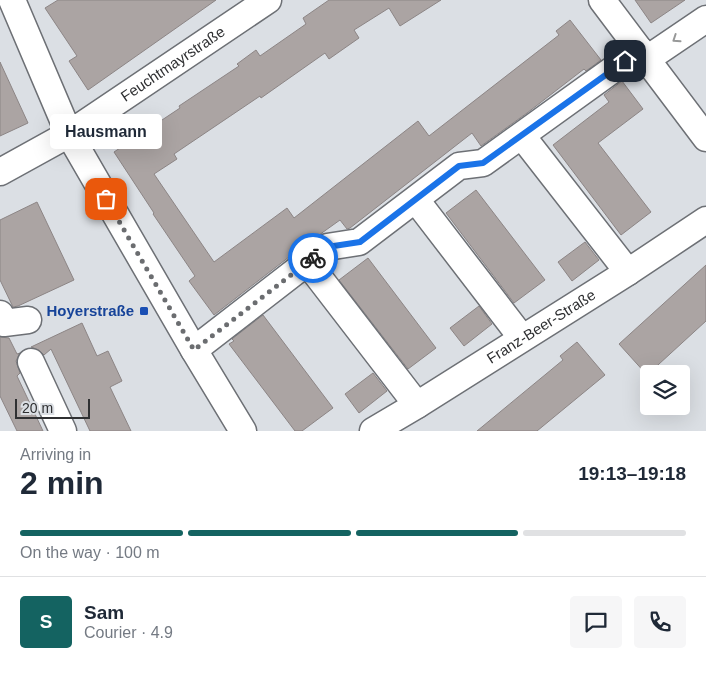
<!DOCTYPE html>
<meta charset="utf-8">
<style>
:root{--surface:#fff;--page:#f6f6f7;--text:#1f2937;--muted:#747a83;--line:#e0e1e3;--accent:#146361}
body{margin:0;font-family:Arial,sans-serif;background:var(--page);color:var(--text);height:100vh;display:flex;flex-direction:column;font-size:19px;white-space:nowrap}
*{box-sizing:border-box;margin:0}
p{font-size:16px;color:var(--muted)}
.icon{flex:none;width:28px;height:28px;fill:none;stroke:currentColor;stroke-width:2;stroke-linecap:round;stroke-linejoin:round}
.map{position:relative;height:431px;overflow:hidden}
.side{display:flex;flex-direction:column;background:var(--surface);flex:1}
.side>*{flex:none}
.buttons{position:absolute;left:640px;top:365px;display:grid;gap:10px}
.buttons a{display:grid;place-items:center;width:50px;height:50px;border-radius:5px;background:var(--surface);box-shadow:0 5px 20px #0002;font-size:25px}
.scale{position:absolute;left:15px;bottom:12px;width:75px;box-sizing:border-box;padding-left:5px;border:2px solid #2f3032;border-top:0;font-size:14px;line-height:18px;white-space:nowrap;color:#2f3032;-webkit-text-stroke:4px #dbdfe4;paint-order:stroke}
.pin{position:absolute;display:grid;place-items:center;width:42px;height:42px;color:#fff;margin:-21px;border-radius:10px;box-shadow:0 2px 8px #0006}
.courier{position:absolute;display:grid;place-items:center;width:50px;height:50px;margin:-25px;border:4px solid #1a73e8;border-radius:50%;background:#fff;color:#222;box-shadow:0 1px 6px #0007}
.bubble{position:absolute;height:35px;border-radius:5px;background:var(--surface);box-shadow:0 5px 20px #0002;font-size:16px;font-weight:600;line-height:35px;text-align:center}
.overview em{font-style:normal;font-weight:600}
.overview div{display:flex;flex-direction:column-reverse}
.overview{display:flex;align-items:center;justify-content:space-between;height:85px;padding:0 20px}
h1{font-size:32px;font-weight:600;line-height:38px}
.bar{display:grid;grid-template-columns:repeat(4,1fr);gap:8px 5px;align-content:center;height:60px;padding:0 20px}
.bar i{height:6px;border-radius:4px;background:var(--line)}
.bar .selected{background:var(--accent)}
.bar p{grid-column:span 4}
.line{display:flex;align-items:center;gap:12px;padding:0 20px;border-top:1px solid var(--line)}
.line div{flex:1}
.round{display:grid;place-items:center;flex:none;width:52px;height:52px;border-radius:5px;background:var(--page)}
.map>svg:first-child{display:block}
</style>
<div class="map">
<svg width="706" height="431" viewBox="0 0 706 431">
<rect width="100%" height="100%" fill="#dbdfe4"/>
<path fill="#aba4a3" stroke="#8c8585" d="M58,0h158l-128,90 -19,-29 8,-5 -32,-48z
M329,0h112l-41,26 -11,-18 -35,22 5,8 -30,21 -4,-6 -64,45 -1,-2 -86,58 3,5 -23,15 60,88 73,-54 7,10 124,-97 11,15 130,-101 -3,-4 14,-11 31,40 -15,11 -2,-2 -57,44 -46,33 -9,-13 -122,95 -3,1 -7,-9 -42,30 -84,65 -25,-34 6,-5 -42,-62 1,-1 -40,-61 66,-44 -1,-2 60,-40 -2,-2 19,-14 4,6 46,-32 -3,-6z
M635,0h50l-34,23z
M0,62l28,61 -28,13z
M622,81l21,28 -45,34 53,69 -30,23 -68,-90 56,-43 -5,-7z
M476,190l69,90 -31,23 -68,-90z
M37,202l37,78 -56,26 -5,1 -13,-27v-60z
M585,242l14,18 -27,21 -14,-19z
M368,258l68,90 -28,21 -69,-89z
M706,265v56l-59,54 -28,-31z
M479,306l13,18 -28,22 -14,-18z
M263,315l70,93 -31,23h-7l-66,-87 5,-3 -2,-2z
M82,323l15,33 11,-5 14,30 -12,6 21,44h-41l-39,-82 -7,6 -5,-5 -8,-3z
M0,337l9,1 8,16 3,-1 -4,8 4,12 -3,3 26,55h-26l-17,-35z
M577,342l28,33 -68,56h-60l86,-71 -3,-4z
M373,373l14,18 -28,22 -14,-19z"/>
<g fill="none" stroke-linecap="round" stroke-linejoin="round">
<defs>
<g id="minor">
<path d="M12,0l57,134 125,216 49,81"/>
<path d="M602,0l104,138"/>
<path d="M647,59l59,-40"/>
<path d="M522,136l106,136"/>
<path id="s1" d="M0,172l69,-38 199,-134"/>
<path d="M416,200l106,138"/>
<path d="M307,262l110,143"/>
<path d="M0,314l4,9 24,-3"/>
<path d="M194,350l133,-103 32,-5 100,-76 24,-3 157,-113"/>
<path d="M31,362l32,69"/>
<path id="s2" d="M373,431l44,-26 211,-133 78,-52"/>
</g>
</defs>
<use href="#minor" stroke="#6d7075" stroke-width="29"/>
<use href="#minor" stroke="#fff" stroke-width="26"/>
</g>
<defs><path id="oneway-chevron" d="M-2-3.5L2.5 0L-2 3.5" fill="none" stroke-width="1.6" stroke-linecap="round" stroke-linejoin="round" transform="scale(1.25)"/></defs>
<use stroke="#979898" href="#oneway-chevron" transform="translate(676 39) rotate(146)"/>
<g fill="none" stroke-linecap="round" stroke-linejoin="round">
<path stroke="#6b6d70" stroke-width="5" stroke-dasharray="0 9" d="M106,199l88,151 119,-92"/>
<path stroke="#1a73e8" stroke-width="6" d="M313,258l14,-11 33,-5 99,-76 24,-3 142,-102"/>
</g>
<rect fill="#1a4fb4" stroke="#dbdfe4" stroke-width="2" x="139" y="306" width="10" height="10" rx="2.5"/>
<g text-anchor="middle" stroke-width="4" stroke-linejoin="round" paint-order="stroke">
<g font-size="15" fill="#2f3032" stroke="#dbdfe4">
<text dy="5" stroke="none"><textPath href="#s1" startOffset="204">Feuchtmayrstraße</textPath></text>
<text dy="5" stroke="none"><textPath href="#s2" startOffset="198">Franz-Beer-Straße</textPath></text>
</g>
<g font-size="15" font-weight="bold" fill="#164399" stroke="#dbdfe4" text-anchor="end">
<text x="134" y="316">Hoyerstraße</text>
</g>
</g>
</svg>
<div class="buttons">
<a><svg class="icon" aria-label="layers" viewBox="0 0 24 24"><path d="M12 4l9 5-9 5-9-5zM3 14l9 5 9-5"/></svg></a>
</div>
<div class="scale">20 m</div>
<div class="pin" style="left:106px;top:199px;background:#ea580c"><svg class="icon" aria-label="bag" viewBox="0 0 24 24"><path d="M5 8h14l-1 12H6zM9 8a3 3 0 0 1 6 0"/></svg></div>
<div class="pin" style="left:625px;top:61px;background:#1f2937"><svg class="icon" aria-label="home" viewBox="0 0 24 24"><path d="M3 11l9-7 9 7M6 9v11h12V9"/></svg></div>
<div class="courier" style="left:313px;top:258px"><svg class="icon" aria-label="bike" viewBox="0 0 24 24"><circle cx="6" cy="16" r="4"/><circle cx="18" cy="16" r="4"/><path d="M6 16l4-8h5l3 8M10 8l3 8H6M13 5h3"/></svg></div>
<div class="bubble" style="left:50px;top:114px;width:112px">Hausmann</div>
</div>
<section class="side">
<div class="overview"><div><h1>2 min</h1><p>Arriving in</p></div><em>19:13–19:18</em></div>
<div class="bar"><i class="selected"></i><i class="selected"></i><i class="selected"></i><i></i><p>On the way · 100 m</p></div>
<div class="line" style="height:90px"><b class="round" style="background:var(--accent);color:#fff">S</b><div><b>Sam</b><p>Courier · 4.9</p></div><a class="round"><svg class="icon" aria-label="chat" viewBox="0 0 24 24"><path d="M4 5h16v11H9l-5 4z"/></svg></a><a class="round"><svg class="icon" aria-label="phone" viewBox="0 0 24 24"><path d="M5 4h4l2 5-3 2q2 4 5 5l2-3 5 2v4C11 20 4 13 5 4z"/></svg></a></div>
</section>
